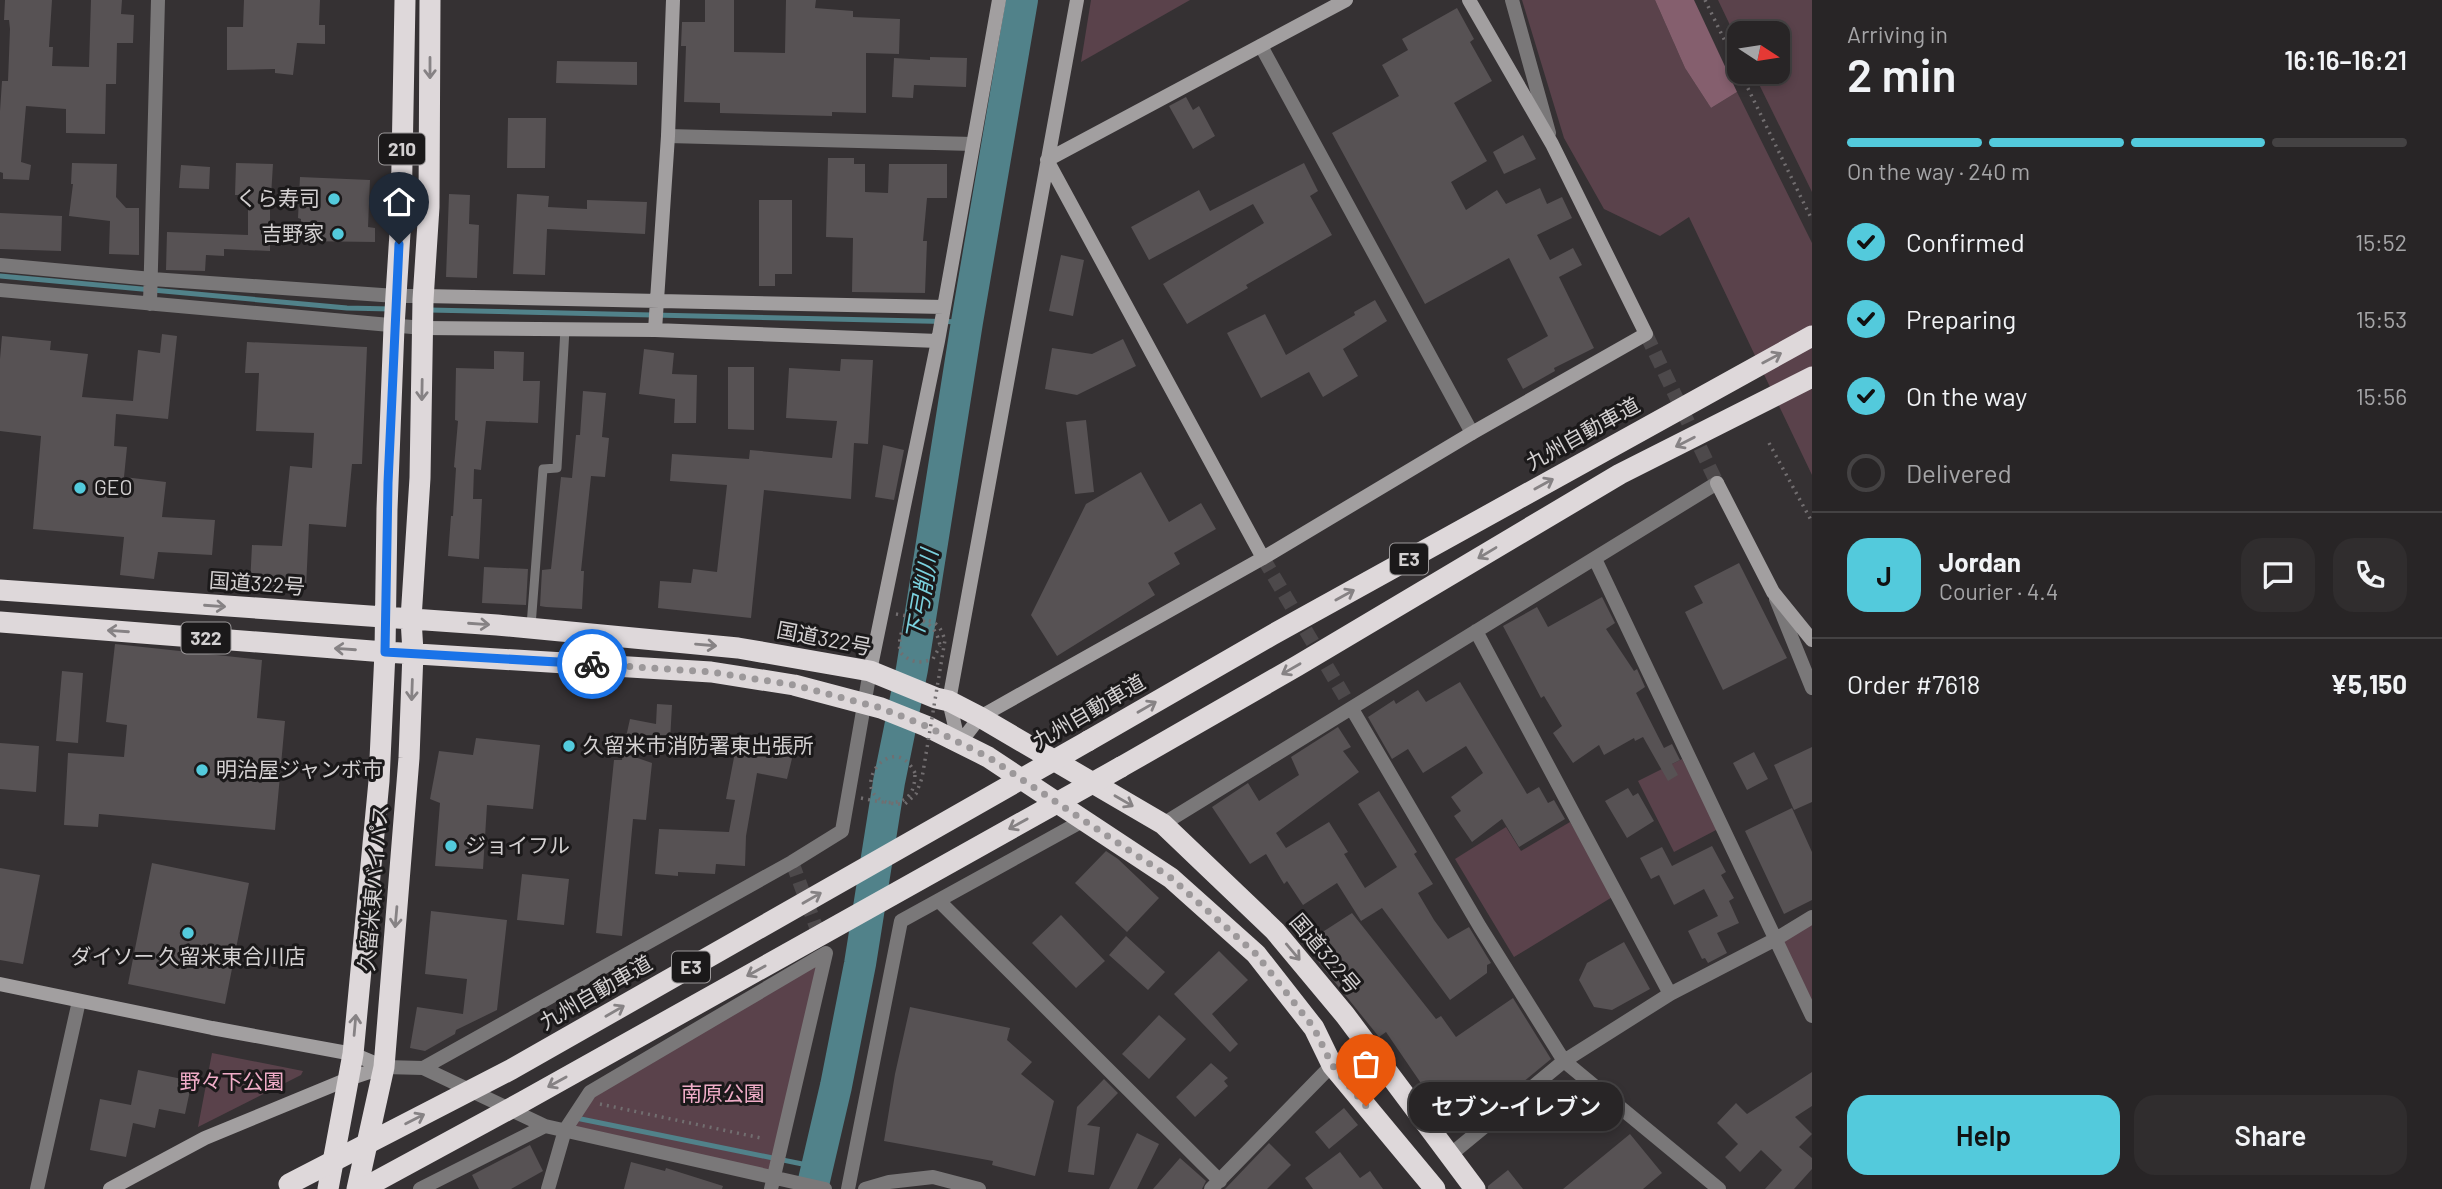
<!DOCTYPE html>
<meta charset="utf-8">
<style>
:root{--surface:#282526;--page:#302d2e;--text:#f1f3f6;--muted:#a5a5a7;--line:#444243;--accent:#53cadc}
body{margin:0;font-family:Barlow,"Noto Sans JP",sans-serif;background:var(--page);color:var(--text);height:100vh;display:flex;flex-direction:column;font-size:26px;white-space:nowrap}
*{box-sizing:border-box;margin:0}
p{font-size:23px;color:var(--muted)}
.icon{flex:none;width:38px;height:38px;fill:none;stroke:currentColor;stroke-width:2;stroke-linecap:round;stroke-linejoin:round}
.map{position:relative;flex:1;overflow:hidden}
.sheet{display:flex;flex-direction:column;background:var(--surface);width:630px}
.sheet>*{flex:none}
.needle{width:46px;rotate:102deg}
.tools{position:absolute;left:1727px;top:21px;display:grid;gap:14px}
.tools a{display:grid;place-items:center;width:63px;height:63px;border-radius:14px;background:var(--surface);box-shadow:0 4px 10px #0003,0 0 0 2px var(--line);font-size:35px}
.pin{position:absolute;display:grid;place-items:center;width:60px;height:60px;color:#fff;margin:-72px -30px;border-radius:50% 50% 50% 0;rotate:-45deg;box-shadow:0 0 7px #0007}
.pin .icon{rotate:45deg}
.courier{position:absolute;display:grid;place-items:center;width:70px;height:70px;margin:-35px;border:5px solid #1a73e8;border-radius:50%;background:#fff;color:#222;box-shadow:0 2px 9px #0007}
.bubble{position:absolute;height:49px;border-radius:21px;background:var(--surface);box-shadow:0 4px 10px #0003,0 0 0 2px var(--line);font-size:23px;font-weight:600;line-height:49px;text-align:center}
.summary em{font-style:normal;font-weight:600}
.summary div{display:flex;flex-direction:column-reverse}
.summary{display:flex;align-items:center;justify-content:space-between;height:119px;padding:0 35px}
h1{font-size:46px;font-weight:600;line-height:52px}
.bar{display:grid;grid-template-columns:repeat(4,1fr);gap:10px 7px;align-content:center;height:84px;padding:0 35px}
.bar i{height:9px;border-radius:5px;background:var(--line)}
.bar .current{background:var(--accent)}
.bar p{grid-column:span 4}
.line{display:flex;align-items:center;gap:18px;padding:0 35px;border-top:2px solid var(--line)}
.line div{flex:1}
.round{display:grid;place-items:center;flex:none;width:74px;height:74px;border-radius:21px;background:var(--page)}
ol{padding:0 35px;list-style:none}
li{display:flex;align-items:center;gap:21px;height:77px}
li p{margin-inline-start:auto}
li .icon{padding:7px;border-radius:50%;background:var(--accent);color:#111;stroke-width:4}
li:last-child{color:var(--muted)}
li i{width:38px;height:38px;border:4px solid var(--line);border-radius:50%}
.cta{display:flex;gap:14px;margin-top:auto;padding:14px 35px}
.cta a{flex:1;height:80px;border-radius:21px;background:var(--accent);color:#111;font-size:28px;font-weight:600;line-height:80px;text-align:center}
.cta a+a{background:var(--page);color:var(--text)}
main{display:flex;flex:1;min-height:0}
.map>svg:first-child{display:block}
</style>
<main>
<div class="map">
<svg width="1812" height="1189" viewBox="0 0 1812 1189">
<rect width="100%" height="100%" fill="#353133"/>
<path fill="#5a424b" d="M1091,0h99l-109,62z
M1522,0h133l30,68 26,40 26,-16 75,151v232l-123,-258 -29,19 -56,-27 -40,-71z
M1718,0h94v192l-59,-120h25v-39h-38l-1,11z
M1682,759l36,70 -44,23 -36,-71z
M1570,822l44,74 -100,61 -59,-98 51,-32 15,24z
M1812,917v99l-36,-77z
M826,953l-51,224 -210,-47 25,-38z
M212,1053l91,18 -2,4 -103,52z"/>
<path fill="#855f6e" d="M1655,0h39l43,92 -26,16 -26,-40z"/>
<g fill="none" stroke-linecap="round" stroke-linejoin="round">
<path stroke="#51828a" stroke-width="5" d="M0,276l347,32 44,1
M429,310l538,12
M576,1118l241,49"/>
<path stroke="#51828a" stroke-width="32" d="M812,1189l24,-103 24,-122 29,-182 23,-113 55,-347 55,-322"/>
</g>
<path fill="#575254" d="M5,0h47l-3,47h4l-1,19 37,1 2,-67h31l-1,14 13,1 -1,28h-16l-1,41h-10l-1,50 -39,-1v-24l-40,-3 -5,56 10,3 -2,15 -26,-1v-6l-3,-1v-61l2,-30h6l2,-52 -1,-9h-5z
M244,0h76l-1,25h6v19l-28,-1 -4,32 -18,-2v-4l-48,1v-43h16z
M705,0h29v52l51,1 1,-53h30l-1,8 38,3v6l47,2 -1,35 -33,-1v60l-34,-1v4l-112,-3v-10l-36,-1 2,-56h-5l1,-24h23z
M1457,8l17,31 -4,3 22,39 -38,22 33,58 -36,21 15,28 31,-20 9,14 34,-16 7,16 15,-7 10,21 -35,17 13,25 23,-12 9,17 -23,12 35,71 -40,20 1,3 -32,18 -16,-30 41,-23 -39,-78 -84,46 -93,-171 67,-37 -17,-31 26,-15 -6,-11z
M930,57l37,1 -1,29 -52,-2 -1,13 -21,-1 2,-39 36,2z
M557,61l80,1v23l-81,-2z
M1186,97l7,13 6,-4 16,30 -22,13 -24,-43z
M508,118h38l-1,50h-38z
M1523,135l13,24 -32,15 -11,-22z
M828,158h26v6h11v28l23,1 1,-29h58v34h-20l-4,43h4l-2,52 -73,-1 1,-54 -27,-1z
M72,163l45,1 -1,33 10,11h13v47l-30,-1 1,-33 -41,-5 4,-32h-2z
M236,163l37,1 -2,32h-1v55l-46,-2v7l-18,-1 -1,16 -39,-1 1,-38 81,3v-40h-13z
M1304,163l14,28 -8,5 22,39 -86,50 2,3 -61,36 -24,-40 101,-61 -11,-19 -104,56 -18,-33 68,-37 11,21z
M181,165l29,2 -1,22 -30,-1z
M300,177l70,3 -2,47 7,1v14l-75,-1 1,-22 -3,-1z
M449,194l21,1 -1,29 10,1 -2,53 -31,-1z
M517,194l32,2 -1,11 39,2v-9l60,2 -2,32 -98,-5 -2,46 -32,-1z
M759,200h33v74h-17v12h-16z
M0,213l62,3 -1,35 -61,-2z
M1061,255l23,5 -11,56 -24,-5z
M1375,300l12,21 -44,28 15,27 -35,21 -14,-25 -48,26 -34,-65 38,-19 21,41 69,-40 -1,-3z
M162,334l15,2 -9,83 -52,-5 -2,32 13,1 -3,30 42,5 -4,35 53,3 -3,35 -54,-3 -4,27 -34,-4 4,-38 -91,-8 8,-93 -41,-5v-72l2,-23 49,5 -1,9 38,4 -6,43 51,4 5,-51 22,3z
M1123,339l13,27 -59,29 -32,-6 7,-41 40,6z
M247,342l120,5 -5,117h-10l-6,63 -37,-3 -3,64 -56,-3 2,-40 30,1 8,-80 22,2 2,-35 -58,-2 3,-58h-14z
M644,349l30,4 -2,21 25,1 -1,48h-22l1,-24 -36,-5z
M494,351l30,1 -1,29h17l-2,42 -52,-2 -5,49 -7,-1 -1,30h9l-3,60 -31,-3 3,-40h2l3,-48 -2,-1 4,-46 -3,-1 1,-52 38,1z
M841,359l32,1 -5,84 -14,-1 -3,56 -87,-9 -13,128 -93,-10 2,-27 31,2 2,-14 24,3 10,-87 -57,-4 2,-27 77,5 1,-9 82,8 5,-37 -51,-3 3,-50 51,3z
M728,367h26v63l-26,-1z
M583,391l23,2 -4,44 7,1 -4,39 -14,-1 -10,95h3l-2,38 -36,-2 -6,-1 2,-36 9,-1 10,-92 11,1 4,-43h4z
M1086,420l8,72 -19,2 -9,-72z
M883,445l21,5 -10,50 -19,-3z
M1141,472l28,50 32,-19 15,26 -42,24 6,11 -32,19 7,12 -98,61 -26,-41 55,-111z
M1739,563l48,95 -64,32 -38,-78 18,-9 -9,-17z
M484,567l44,2 -2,36 -44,-2z
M1602,597l13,26 -9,6 28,42 3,-2 8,18 -9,6 28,55 8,-4 8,16 -8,4 6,11 -10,6 -25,-44 -8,4 -1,-3 -30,17 -5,-10 -26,18 -20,-30 9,-7 -18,-30 -3,2 -38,-72 34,-19 11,20z
M115,644l147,16 -5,58 28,3 -10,109 -176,-16 -1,13 -34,-2 4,-72 56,4 3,-32 -21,-3z
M62,671l21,2 -5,70 -22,-2z
M1460,682l67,112 12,-7 9,16 6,-3 11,19 -46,28 -17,-28 -30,23 -18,-26 7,-5 -10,-14 32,-24 -17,-27 -43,27 -15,-24 -16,10 -24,-42 26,-17 2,4 22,-14 8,12z
M657,704l15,1 -2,36 -44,-4 4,-18 26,5z
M1338,727l13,20 -8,4 16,21 -83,61 10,15 43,-26 19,30 -4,2 21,34 32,-21 -39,-63 21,-13 38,61 -3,2 19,30 -15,9 16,27 14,19 21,-12 22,36 -4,2v8l-37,27 -68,-92 -21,13 -24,-38 -34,22 -16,-24 -3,3 -18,-30 -16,10 -38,-57 36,-24 11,18 40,-26 -8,-18z
M771,737l25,5 -9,37 -30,-6 -11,63 -1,30 -29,-2 -1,10 -37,-2v4l-23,-2 4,-45 70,3 6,-32 -9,-1 11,-57 32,6z
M476,738l64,7 -7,64 -46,-4 -4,64 -48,-3 5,-63 -10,-4 9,-48 34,4z
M0,743l39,3 -3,46 -36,-3z
M1812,747v55l-18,8 -20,-45z
M1754,752l14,27 -21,11 -14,-27z
M623,753l29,10 -6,57 -13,-1 -11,117 -26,-3 18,-173h8z
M1628,788l5,8 5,-3 16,28 -27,17 -22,-37z
M1792,808l20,44v48l-28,14 -39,-83z
M1712,846l14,26 -5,3 13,23 -5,3 10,22 -22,10 10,20 -19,10 -3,-5 -3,1 -14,-28 30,-15 -14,-27 -30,16 -15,-30 -8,4 -11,-21 22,-11 10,19z
M1106,851l12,8 41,39 -32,34 -52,-49z
M152,863l97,20 -24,121 -97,-20z
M0,868l40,7 -17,89 -23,-4z
M522,874l47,5 -5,46 -47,-5z
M431,911l76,9 -10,90 -41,20 -1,4 -30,17 -15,-3 7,-41 46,7 4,-35 -42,-5z
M1352,913l84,106 5,-3 15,21 57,-39 38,61 -52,43 -44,31 -69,-101 -7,5 -62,-77 14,-11 -10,-16z
M1061,915l44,46 -29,27 -44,-45z
M1126,936l39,36 -17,18 -39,-35z
M1624,942l26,47 -38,21 -18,-3 -15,-27 8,-17z
M1219,951l29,29 -36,34 26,30 -8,8 -56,-58z
M910,1007l100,21 -3,12 25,22 -11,12 33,27 -19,75 -43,-11 1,-4 -109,-20 11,-67z
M1159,1015l27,24 -37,40 -27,-25z
M1211,1063l17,15 -4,3 4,5 -33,31 -19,-20z
M138,1070l54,11 -7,33 -26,-5 -4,19 -22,-5 -7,34 -36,-7 10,-51 31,6z
M1812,1072v34l-17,11 17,17 -13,13 13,11v11l-18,20h-29l17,-19 -21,-20 -21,22 -15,-15 13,-13 -21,-21 19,-20 11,11z
M1104,1079l14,14 -31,32 13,2 -6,48 -26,-3 9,-65z
M1344,1108l14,17 -29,24 -14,-17z
M1137,1133l22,11 -22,45h-28z
M1630,1134l32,39 -19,16h-80z
M1269,1143l22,22 -24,24h-42z
M530,1145l13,26 -32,18h-32l-7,-14z
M1340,1152l20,26 10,-7 13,18h-70l-8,-11z
M1180,1158l26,23 -4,8h-49z
M631,1162l34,9 1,-3 57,18 -1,3h-98z
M1508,1170l15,19h-35v-3z"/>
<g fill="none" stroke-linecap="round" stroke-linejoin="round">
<path stroke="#4d494b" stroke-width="14" stroke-dasharray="14 7" stroke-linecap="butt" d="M1263,558l89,151
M792,862l30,81"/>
<path stroke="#4d494b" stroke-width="14" stroke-dasharray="14 7" stroke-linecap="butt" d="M1646,334l71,149"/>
<path stroke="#726e70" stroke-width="3.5" stroke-dasharray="2 5" stroke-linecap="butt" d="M1705,0l107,220
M1769,443l43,79
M896,614c23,4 40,7 44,32
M861,798c28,6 54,12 54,-25
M600,1104l161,34"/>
<path stroke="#7a7879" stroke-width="9" d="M531,626l12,-157 14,-1 8,-139"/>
<path stroke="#7a7879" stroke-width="14" d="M1512,0l37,133
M1261,46l211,387
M668,136l305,8
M0,265l152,14 244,17h27
M0,290l423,38
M150,304l8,-304
M1595,559l217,457
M1776,599l36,89
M1476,631l194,363
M1352,709l128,218 84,134 155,128
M1163,824l554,-341
M939,901l281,280
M384,1067l39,1 369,-206 50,-31 28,-160
M423,1068l122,58
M1450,1155l114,-94 106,-67 106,-55 36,-22
M37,1189l42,-188
M420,1189l125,-63 280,63
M548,1189l17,-59 25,-38 236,-139 -55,236
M848,1189l53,-268 183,-101
M865,1189l24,-7 44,-5 46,12
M1211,1189l121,-124"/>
<path stroke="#a29fa0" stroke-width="14" d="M423,296l521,11
M423,328l232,2 283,11
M655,330l13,-194 5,-136
M1717,483l56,109 39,48
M1263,558l-216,-398 299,-160
M870,671l68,-330 61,-341
M959,744l21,-27 283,-159 209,-125 174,-99 -94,-190 -83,-144
M959,744l-10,-43 128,-701
M0,984l212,44 141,26 31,13
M110,1189l95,-51 143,-59 36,-12"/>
<path stroke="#ded8da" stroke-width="21" d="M0,590l497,35 241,23 132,23 66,27 13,3 31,16 183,107 112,107 70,84 130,174
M0,622l385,30 326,20 83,13 87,23 45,18 62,31 183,121 85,76 58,74 18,37 103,124
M1088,741l184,-106 540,-299
M1121,767l176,-101 323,-192 192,-97
M328,1189l25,-135 26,-273 6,-129 2,-143 7,-182 7,-110 4,-217
M357,1189l27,-122 25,-309 4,-106 -2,-33 9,-141 3,-178 6,-93 1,-207"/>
<path stroke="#726e70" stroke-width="3.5" stroke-dasharray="2 5" stroke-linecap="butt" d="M915,773c-25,-51 -80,34 -10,31l11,-10 6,-16 23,-138c-2,-5 -4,-12 -8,-15 -4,-4 -10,-5 -16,-5 -19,-1 -23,17 -21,32 11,11 18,12 33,7l7,-13"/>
<path stroke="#ded8da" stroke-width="21" d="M289,1184l223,-115 576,-328
M362,1189l162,-88 597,-334"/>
</g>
<defs><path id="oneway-shaft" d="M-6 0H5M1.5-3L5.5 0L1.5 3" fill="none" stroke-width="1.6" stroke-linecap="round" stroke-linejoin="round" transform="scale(1.75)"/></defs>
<g stroke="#868284">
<use href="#oneway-shaft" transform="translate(430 68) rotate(90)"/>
<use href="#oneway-shaft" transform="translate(1772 358) rotate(-28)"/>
<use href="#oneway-shaft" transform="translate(422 390) rotate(91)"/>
<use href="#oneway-shaft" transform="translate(1685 442) rotate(153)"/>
<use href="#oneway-shaft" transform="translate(1544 484) rotate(-29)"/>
<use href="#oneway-shaft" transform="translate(1487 553) rotate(149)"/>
<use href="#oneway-shaft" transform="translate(1345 595) rotate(-29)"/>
<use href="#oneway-shaft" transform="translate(215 606) rotate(4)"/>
<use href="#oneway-shaft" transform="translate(479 624) rotate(4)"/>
<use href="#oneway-shaft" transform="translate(118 631) rotate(-176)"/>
<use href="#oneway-shaft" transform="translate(706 645) rotate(5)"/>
<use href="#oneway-shaft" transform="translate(345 649) rotate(-176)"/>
<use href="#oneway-shaft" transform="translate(1291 669) rotate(150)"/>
<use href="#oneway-shaft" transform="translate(412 690) rotate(92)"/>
<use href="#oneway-shaft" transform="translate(1147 707) rotate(-30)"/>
<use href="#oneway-shaft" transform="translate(1124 801) rotate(30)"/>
<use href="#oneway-shaft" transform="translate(1018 824) rotate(151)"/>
<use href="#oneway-shaft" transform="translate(812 898) rotate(-30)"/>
<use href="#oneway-shaft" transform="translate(396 917) rotate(95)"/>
<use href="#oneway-shaft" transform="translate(1293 952) rotate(50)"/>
<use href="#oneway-shaft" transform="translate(756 971) rotate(151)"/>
<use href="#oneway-shaft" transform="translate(615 1011) rotate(-30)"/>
<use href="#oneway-shaft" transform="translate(355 1025) rotate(-85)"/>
<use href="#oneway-shaft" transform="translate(557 1082) rotate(151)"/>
<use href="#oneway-shaft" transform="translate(415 1119) rotate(-27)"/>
</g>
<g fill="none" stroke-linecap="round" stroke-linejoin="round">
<path stroke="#9c989a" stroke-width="7" stroke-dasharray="0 12.6" d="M592,664l119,8 83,13 87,23 45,18 62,31 183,121 85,76 58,74 18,37 34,41"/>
<path stroke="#1a73e8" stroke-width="9" d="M399,244l-11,239 -3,169 207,12"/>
</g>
<g fill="#53cadc" stroke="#1b191a" stroke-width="2.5">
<circle cx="334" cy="199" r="7"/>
<circle cx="338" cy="234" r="7"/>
<circle cx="80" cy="488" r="7"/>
<circle cx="569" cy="746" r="7"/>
<circle cx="202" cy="770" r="7"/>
<circle cx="451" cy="846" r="7"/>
<circle cx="188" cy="933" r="7"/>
</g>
<g text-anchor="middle" stroke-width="6" stroke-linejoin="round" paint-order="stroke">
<g fill="#1b191a" stroke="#9c999a" stroke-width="2">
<rect x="379" y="133.5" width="46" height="31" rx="5"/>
<rect x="1390" y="543.5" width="38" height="31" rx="5"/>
<rect x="181.5" y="622.5" width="49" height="31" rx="5"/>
<rect x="672" y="951.5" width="38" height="31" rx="5"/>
</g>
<g font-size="19" font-weight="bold" fill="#d3d0d1">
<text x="402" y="156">210</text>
<text x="1409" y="566">E3</text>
<text x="206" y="645">322</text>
<text x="691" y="974">E3</text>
</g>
<g font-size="21" fill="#d3d0d1" stroke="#1b191a" text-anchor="start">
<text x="320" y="206" text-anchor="end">くら寿司</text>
<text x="324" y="241" text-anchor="end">吉野家</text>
<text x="94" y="495">GEO</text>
<text x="583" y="753">久留米市消防署東出張所</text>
<text x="216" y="777">明治屋ジャンボ市</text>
<text x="465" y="853">ジョイフル</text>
<text x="188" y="964" text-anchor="middle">ダイソー 久留米東合川店</text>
</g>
<g font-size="21" fill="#d3d0d1" stroke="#1b191a">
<text transform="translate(1583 434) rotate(-29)" y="7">九州自動車道</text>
<text transform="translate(257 584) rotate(4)" y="7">国道322号</text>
<text transform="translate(824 639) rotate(11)" y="7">国道322号</text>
<text transform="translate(1089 712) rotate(-30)" y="7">九州自動車道</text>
<text transform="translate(374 888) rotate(-85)" y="7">久留米東バイパス</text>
<text transform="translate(1325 954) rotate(50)" y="7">国道322号</text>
<text transform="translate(596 993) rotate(-30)" y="7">九州自動車道</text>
</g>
<g font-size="21" fill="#f0adc8" stroke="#1b191a">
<text x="232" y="1089">野々下公園</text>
<text x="723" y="1101">南原公園</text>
</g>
<g font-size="23" font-style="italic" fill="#7bd1de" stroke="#1b191a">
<text transform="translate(922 595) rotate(-80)" y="8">下弓削川</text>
</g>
</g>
</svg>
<div class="tools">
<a><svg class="needle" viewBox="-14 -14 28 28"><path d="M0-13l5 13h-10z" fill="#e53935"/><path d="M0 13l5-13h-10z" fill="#a5a5a7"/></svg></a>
</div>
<div class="pin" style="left:1366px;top:1106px;background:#ea580c"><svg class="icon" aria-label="bag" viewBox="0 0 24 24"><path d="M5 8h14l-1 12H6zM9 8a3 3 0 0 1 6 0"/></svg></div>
<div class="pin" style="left:399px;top:244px;background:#1f2937"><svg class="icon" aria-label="home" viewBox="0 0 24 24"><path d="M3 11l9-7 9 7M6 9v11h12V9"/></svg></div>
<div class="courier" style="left:592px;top:664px"><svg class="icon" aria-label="bike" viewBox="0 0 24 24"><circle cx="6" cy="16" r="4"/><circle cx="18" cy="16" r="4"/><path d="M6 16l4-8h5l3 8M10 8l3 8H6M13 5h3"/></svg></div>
<div class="bubble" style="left:1409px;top:1082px;width:214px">セブン-イレブン</div>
</div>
<section class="sheet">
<div class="summary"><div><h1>2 min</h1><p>Arriving in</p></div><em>16:16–16:21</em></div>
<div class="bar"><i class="current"></i><i class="current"></i><i class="current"></i><i></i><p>On the way · 240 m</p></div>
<ol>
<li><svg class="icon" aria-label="check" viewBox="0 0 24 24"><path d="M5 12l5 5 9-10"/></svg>Confirmed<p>15:52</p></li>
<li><svg class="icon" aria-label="check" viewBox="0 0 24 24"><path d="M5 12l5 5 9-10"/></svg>Preparing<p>15:53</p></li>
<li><svg class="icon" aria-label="check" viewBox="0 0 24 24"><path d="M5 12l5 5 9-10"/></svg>On the way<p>15:56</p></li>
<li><i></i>Delivered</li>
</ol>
<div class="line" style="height:126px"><b class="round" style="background:var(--accent);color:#111">J</b><div><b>Jordan</b><p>Courier · 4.4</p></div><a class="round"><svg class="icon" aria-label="chat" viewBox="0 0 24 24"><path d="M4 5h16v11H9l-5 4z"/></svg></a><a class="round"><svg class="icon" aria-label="phone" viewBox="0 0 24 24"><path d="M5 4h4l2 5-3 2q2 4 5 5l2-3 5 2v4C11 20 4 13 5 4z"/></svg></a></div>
<div class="line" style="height:91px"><div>Order #7618</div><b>¥5,150</b></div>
<div class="cta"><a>Help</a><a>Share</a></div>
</section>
</main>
